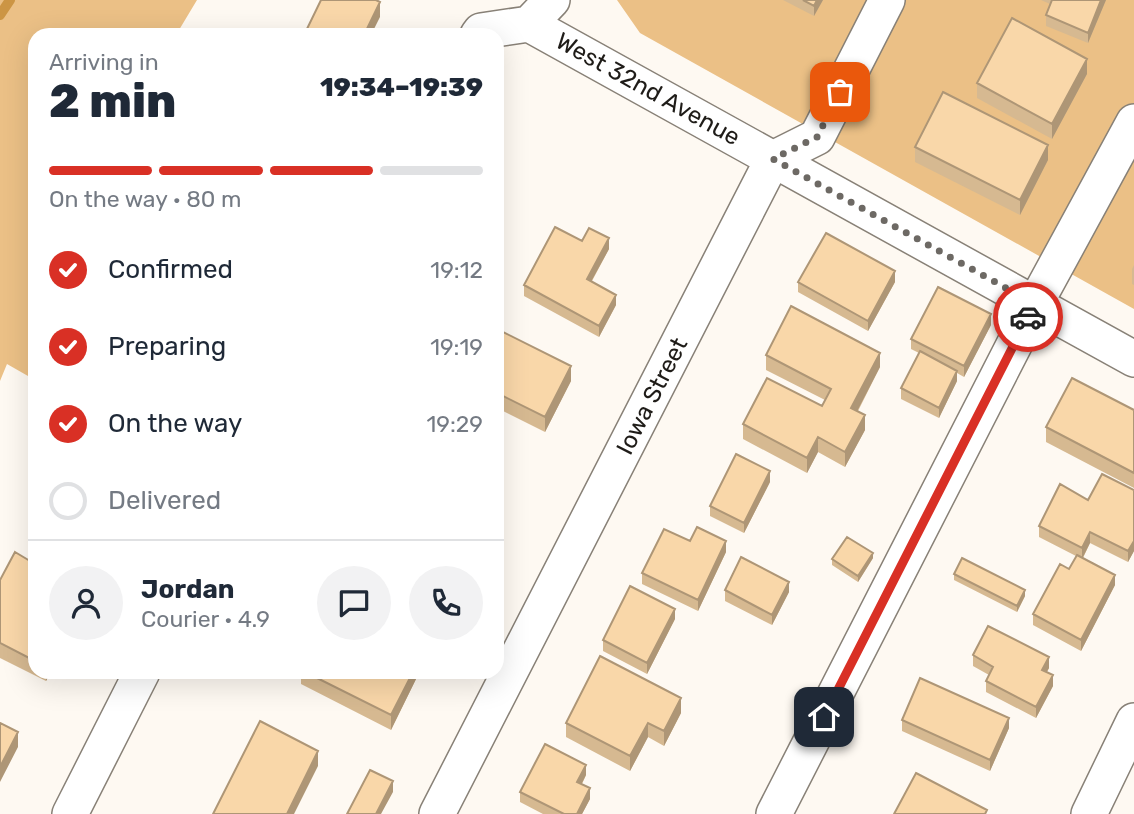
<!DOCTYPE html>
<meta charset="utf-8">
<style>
:root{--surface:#fff;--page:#f2f2f3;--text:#1f2937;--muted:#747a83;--line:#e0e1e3;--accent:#d93025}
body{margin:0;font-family:Rubik,sans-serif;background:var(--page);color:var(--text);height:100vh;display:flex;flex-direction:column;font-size:26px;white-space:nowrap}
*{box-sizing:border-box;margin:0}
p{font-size:23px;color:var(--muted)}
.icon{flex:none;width:38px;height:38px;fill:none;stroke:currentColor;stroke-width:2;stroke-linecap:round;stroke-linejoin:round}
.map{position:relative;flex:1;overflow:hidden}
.side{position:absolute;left:28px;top:28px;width:476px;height:651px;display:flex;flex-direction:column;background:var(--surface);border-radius:21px;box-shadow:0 7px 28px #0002}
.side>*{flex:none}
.pin{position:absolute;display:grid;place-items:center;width:60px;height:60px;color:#fff;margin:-30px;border-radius:14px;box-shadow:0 4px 10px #0006}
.courier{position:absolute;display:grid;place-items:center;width:70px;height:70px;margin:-35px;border:5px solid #d93025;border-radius:50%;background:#fff;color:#222;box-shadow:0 2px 9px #0007}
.summary em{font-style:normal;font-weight:800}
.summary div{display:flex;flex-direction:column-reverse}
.summary{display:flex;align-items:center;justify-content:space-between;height:119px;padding:0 21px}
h1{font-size:46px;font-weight:800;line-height:52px}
.bar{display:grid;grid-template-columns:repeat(4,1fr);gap:10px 7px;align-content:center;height:84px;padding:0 21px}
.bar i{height:9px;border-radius:5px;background:var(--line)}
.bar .selected{background:var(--accent)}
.bar p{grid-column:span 4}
.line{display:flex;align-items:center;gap:18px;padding:0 21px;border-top:2px solid var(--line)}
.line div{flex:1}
.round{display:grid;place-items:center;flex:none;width:74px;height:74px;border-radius:37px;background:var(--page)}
ol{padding:0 21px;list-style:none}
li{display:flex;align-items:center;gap:21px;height:77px}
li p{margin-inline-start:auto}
li .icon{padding:7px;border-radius:50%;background:var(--accent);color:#fff;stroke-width:4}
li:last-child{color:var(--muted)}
li i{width:38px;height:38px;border:4px solid var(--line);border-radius:50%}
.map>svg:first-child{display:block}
</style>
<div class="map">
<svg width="1134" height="814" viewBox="0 0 1134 814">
<rect width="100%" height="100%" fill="#fef9f2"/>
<path fill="#ebc086" d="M0,0h197l-21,35h-141v345l-28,-16 -7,17z
M617,0h517v309l-494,-276z"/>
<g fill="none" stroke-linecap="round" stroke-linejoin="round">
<path stroke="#cc9544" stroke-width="10" d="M0,15l10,-15"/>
<defs>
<path id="minor" d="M529,24l605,335
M478,35l3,-4 48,-7 23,-24
M70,814l72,-142
M437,814l336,-655 44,-22 70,-137
M774,814l261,-510 99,-182
M1089,814l45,-93"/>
</defs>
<use href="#minor" stroke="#888177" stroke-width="38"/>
<use href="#minor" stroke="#fff" stroke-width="35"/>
</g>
<path fill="#d6b991" d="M783,0h40l-9,16z
M1041,0h65l-18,43 -42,-17v-11l4,-11z
M1087,74l-35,65 -75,-41v-15z
M915,147l133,13 -28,55 -105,-53z
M582,241l27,8 -17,32 24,24 -17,32 -75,-41v-11z
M1134,265v20l-2,-1v-15z
M798,282h97l-27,49 -70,-39z
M991,325l-27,52 -7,-4v8l-18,37 -38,-19v-11l18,-35 -8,-4v-10z
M497,329l74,52 -26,51 -48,-24z
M766,355l114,12 -22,44 7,19 -20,37 -27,-15 -11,21 -64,-34v-15l79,-18 3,-6 -59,-30z
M1134,410v78l-88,-46v-15z
M770,482l-26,51 -34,-17v-10z
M1134,490v61l-6,11 -38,-19 -7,15 32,27 -34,66 -48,-26v-11l36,-45 7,-13 -37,-19v-11l49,-26z
M690,541l36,11 -28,59 -56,-27v-11z
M873,558l-15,24 -26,-17v-6z
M35,564v108h16l-5,9 -46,-23v-78z
M954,574l71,22 -8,16 -63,-32z
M725,590l64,2 -17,33 -47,-24z
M675,619l-28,55 -44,-23v-11z
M973,655l76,13 -2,4 6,14 -17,32 -50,-26v-11l3,-6 -16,-9z
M301,672h117v3l-27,55 -90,-46z
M681,713l-17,33 -16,-9 -18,34 -64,-34v-14z
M902,720l107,8 -19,43 -88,-40z
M586,775l-4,9 8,15 -8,15h-39l-23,-12v-10z"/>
<path fill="#ae9676" d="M817,0h6l-9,16v-10z
M1101,0h5l-18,43v-10z
M380,2v15l-9,18h-7z
M1087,59v15l-35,65v-15z
M1048,145v15l-28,55v-15z
M609,238v11l-22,40v-10z
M895,271v11l-27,49v-10z
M616,295v10l-17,32v-11z
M991,314v11l-27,52v-11z
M880,353v14l-29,56v-15z
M571,366v15l-26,51v-15z
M957,371v10l-18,37v-10z
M865,415v15l-20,37v-15z
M500,435v14l-3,5v-14z
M818,437v15l-11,21v-15z
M770,471v11l-26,51v-10z
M1090,532v11l-8,16v-11z
M726,541v11l-28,59v-11z
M1134,541v10l-6,11v-11z
M873,553v5l-15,24v-6z
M1115,575v10l-34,66v-11z
M789,582v10l-17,33v-10z
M1025,590v6l-8,16v-6z
M675,609v10l-28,55v-11z
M1049,657v11l-7,12v-10z
M46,672h5l-5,9z
M413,672h5v3l-27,55v-15z
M1053,675v11l-17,32v-11z
M681,698v15l-17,33v-15z
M1009,718v10l-19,43v-11z
M648,723v14l-18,34v-15z
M18,732v15l-18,35v-15z
M318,751v15l-24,48h-7z
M586,765v10l-9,18v-11z
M393,781v11l-12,22h-5z
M590,788v11l-8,15h-5z"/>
<path fill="#f9d7a9" stroke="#ae9676" stroke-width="2" d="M321,0h55l4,2 -16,33h-60z
M803,0h14l-3,6z
M1052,0h49l-13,33 -42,-18z
M1012,18l75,41 -35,65 -75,-41z
M943,92l105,53 -28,55 -105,-53z
M555,227l27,14 7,-13 20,10 -22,41 29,16 -17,31 -75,-41z
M826,233l69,38 -27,50 -70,-39z
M938,287l53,27 -27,52 -53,-27z
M791,306l89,47 -29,55 14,7 -20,37 -27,-15 -11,21 -64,-34 24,-46 55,28 9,-17 -65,-34z
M497,329l74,37 -26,51 -48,-24z
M920,351l37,20 -18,37 -38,-20z
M1072,378l62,32v63l-88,-46z
M736,454l34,17 -26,52 -34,-17z
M1102,474l32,16v51l-6,10 -38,-19 -8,16 -43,-22 21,-42 28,16z
M697,527l29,14 -28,59 -56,-27 22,-44 26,12z
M847,537l26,16 -15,23 -26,-17z
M15,552l20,12v97l-35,-18v-63z
M1077,555l38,20 -34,65 -48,-26 27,-50 9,5z
M741,557l48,25 -17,33 -47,-25z
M962,558l63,32 -8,16 -63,-32z
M630,586l45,23 -28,54 -44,-23z
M988,626l61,31 -7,13 11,5 -17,32 -50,-26 7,-14 -20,-12z
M600,656l81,42 -17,33 -16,-8 -18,33 -64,-33z
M305,672h108l-22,43z
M920,678l89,40 -19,42 -88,-40z
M260,721l58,30 -31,63h-74z
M0,723l18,9 -18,35z
M545,744l41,21 -9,17 13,6 -13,26h-13l-44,-22z
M370,770l23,11 -17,33h-29z
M916,773l71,37 -2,4h-91z"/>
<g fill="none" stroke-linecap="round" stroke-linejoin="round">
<path stroke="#6d6964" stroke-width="7" stroke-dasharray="0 12.6" d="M840,92l-23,45 -44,22 262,145 -7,13"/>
<path stroke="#d93025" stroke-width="9" d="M824,717l204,-400"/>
</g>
<g text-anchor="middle" stroke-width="7" stroke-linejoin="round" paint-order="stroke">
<g font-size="24" fill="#1f1c18" stroke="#fff">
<text transform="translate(648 89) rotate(29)" y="8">West 32nd Avenue</text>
<text transform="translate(652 396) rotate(-63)" y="8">Iowa Street</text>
</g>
</g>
</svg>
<div class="pin" style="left:840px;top:92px;background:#ea580c"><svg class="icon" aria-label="bag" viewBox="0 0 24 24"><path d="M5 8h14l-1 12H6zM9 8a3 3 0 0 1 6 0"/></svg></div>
<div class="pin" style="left:824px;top:717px;background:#1f2937"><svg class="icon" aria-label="home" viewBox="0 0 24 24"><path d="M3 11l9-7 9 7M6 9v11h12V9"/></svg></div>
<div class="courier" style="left:1028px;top:317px"><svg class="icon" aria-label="car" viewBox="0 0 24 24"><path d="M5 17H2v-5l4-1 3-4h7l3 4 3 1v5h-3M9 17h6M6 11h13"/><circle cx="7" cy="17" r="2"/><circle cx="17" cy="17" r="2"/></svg></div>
<section class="side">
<div class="summary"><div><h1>2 min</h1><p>Arriving in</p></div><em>19:34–19:39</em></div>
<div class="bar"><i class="selected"></i><i class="selected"></i><i class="selected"></i><i></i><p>On the way · 80 m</p></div>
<ol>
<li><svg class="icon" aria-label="check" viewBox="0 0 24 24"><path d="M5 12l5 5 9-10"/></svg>Confirmed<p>19:12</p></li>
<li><svg class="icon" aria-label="check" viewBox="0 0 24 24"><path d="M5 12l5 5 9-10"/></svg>Preparing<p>19:19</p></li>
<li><svg class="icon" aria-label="check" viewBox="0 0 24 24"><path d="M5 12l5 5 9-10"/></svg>On the way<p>19:29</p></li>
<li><i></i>Delivered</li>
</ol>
<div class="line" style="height:126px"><a class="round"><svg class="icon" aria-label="person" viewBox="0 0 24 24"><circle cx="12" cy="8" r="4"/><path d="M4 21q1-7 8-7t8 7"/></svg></a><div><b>Jordan</b><p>Courier · 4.9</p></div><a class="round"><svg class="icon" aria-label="chat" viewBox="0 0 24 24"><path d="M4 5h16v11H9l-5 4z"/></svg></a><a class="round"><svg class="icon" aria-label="phone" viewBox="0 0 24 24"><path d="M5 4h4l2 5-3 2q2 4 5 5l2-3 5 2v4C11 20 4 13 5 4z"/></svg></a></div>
</section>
</div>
